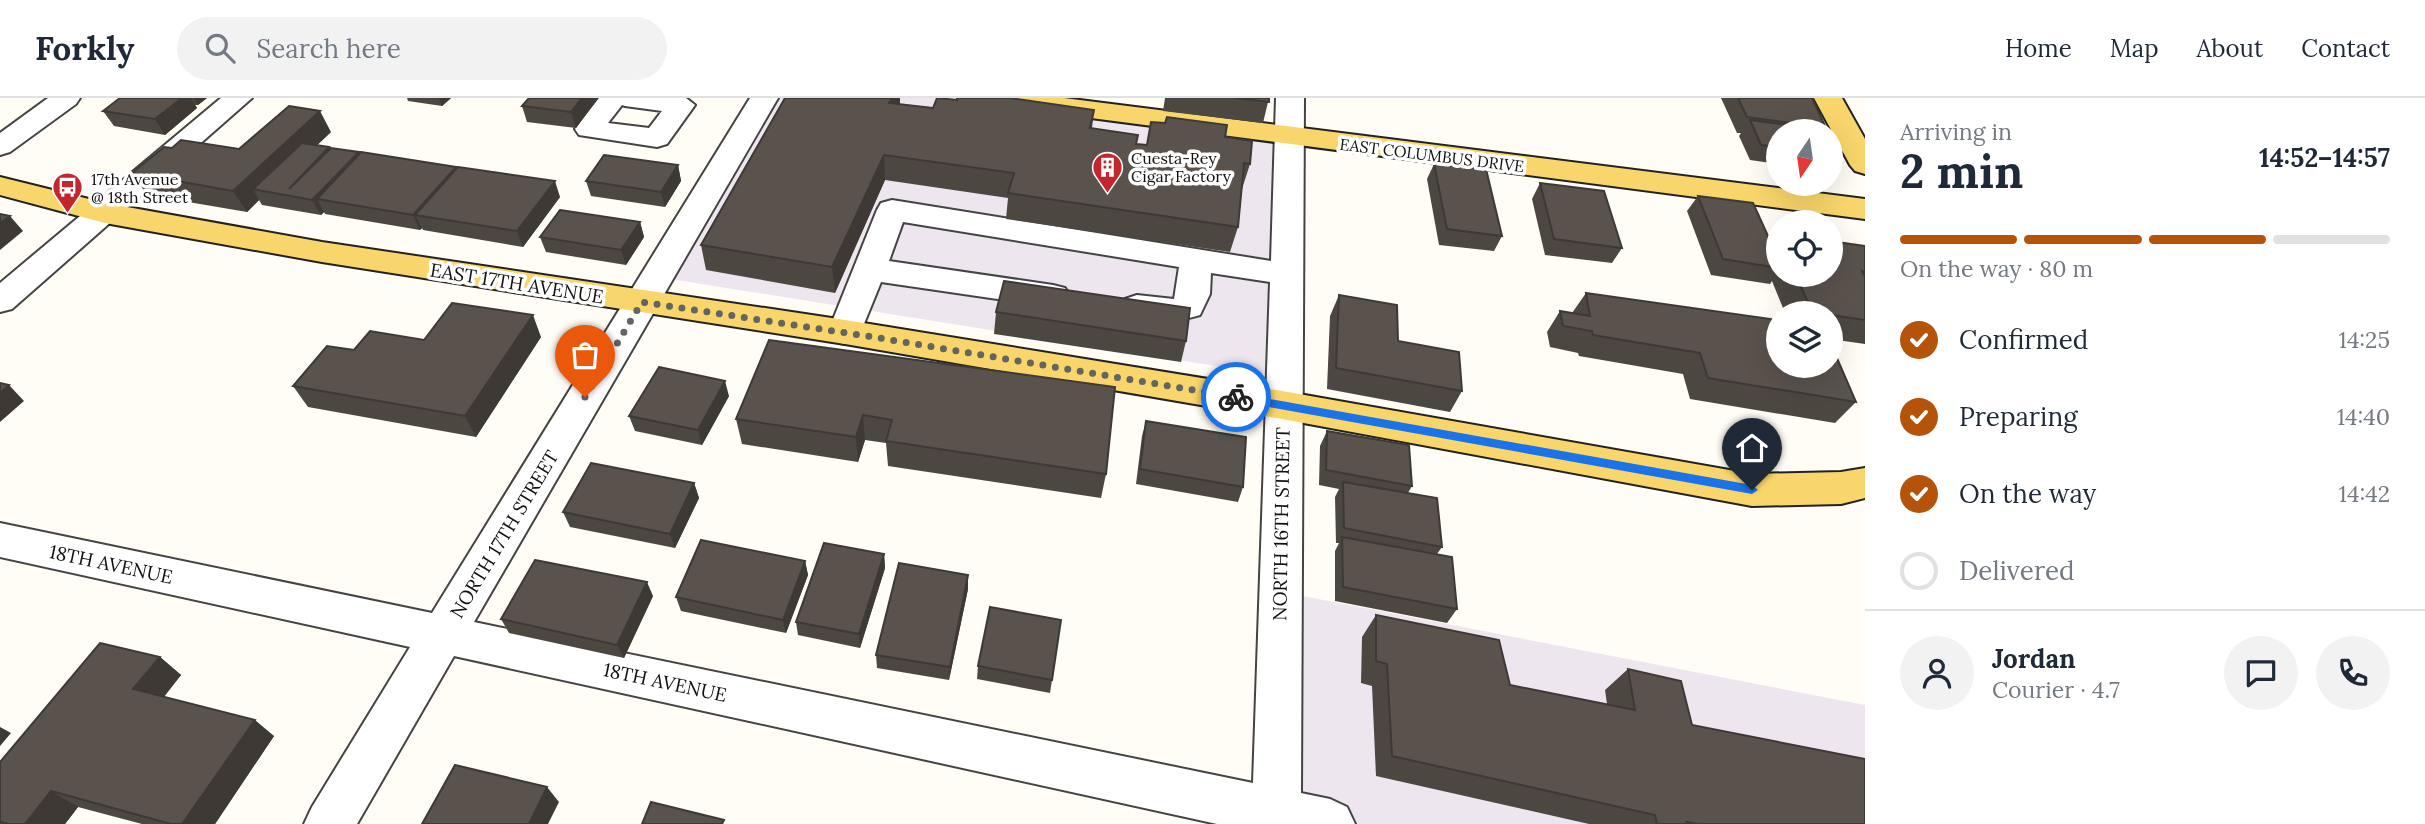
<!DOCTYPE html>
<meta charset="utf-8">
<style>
:root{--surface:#fff;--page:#f2f2f3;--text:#1f2937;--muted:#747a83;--line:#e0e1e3;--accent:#b45309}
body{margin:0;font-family:Lora,serif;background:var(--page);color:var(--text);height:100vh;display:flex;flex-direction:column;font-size:26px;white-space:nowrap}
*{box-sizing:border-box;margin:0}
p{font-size:23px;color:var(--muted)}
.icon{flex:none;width:38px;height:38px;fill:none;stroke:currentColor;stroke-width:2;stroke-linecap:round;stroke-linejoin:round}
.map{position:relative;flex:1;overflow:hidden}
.panel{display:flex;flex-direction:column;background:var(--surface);width:560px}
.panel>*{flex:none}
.needle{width:46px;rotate:193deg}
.controls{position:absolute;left:1766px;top:21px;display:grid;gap:14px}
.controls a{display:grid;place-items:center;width:77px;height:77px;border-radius:50%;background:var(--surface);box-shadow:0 7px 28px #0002;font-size:35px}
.pin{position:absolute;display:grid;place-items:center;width:60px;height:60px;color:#fff;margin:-72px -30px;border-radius:50% 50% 50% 0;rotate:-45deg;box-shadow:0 0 7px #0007}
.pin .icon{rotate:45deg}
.courier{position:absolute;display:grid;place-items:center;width:70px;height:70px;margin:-35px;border:5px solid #1a73e8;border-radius:50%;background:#fff;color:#222;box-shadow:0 2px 9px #0007}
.overview em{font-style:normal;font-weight:800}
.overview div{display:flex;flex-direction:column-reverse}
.overview{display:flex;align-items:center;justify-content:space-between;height:119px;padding:0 35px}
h1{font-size:46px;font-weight:800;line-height:52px}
.bar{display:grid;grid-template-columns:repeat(4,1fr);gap:10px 7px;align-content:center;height:84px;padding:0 35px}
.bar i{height:9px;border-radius:5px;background:var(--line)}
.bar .active{background:var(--accent)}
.bar p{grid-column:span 4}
.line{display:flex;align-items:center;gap:18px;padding:0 35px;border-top:2px solid var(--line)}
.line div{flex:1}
.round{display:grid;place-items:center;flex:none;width:74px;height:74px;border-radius:37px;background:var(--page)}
ol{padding:0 35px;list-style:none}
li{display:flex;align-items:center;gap:21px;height:77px}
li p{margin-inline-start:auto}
li .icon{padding:7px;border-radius:50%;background:var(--accent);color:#fff;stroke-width:4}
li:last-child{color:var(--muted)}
li i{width:38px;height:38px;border:4px solid var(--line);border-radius:50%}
header{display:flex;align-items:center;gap:42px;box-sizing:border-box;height:98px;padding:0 35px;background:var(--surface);border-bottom:2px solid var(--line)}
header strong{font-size:33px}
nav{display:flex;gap:38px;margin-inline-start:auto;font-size:24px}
.search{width:490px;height:63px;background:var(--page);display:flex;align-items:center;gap:18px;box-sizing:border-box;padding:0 24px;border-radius:38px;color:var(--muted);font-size:26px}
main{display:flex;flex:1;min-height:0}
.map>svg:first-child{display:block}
</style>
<header>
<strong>Forkly</strong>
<div class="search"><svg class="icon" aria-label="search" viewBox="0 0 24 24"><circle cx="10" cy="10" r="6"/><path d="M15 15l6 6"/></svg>Search here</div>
<nav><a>Home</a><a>Map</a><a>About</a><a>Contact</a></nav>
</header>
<main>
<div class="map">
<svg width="1865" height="726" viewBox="0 0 1865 726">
<rect width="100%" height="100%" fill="#fffdf5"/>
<path fill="#eee6ef" d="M771,0h213l301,38 -6,240 -615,-98z
M1287,495l578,112v119h-510l-72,-15z"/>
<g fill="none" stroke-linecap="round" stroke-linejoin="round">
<defs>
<path id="minor" d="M48,0h32l-4,6 -66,48 -10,3v-22z
M221,0h31l-240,211 -12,3v-29z
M599,0h87l9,7 -28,39 -10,3 -78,-12 -4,-6zM622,7l3,1 37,5 -13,17 -41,-5z
M750,0h28l-304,524 779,161 17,-501 -59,-9 -1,21 -10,21c-28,8 -47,8 -75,0l-5,-8 5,-8 12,-4 37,4 5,-32 -276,-45 -14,39 164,24 12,3 5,8 -5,8 -12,3 -172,-25 -24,59 -12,3 -12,-3 -5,-9 49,-122 4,-7 11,-3 379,61 5,-163h28l-3,695 29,6 17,8 8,17h-138l-763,-168 -97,168h-53l8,-17 98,-160 -410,-90v-34l432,90z"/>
<path id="major" d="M985,0h79l801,101v20l-866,-113 -10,-2z
M1814,0h28l23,41v35l-10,-3 -5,-6z
M0,79l105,26 217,39 523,78 437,71 470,83 89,-2 24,-4v30l-24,6 -89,2 -470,-87 -437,-75 -523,-82 -217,-39 -105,-28z"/>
</defs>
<use href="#minor" stroke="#444" stroke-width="4"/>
<use href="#major" stroke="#222" stroke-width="4"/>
<use href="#minor" fill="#fff" fill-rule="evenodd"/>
<use href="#major" fill="#f9d66b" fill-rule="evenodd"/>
</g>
<path fill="#4d4742" d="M120,0h87l-9,7h-3l2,3 -32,27 -51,-9 -11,-15z
M407,0h44l-9,8 -34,-5z
M598,0l-22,30 -49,-6 -5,-16z
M785,0h115v6l33,4 24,-8 137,10 -2,18 44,16 11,1 78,-8 25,27 -8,25 -4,38 -8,25 -224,-33 2,-21 -123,-18 -50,113 -129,-23 -5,-25z
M1165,0h104l-6,25 -100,-12z
M1721,0h91l14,30 -1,2 -47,1v33l-28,-4 -11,-24 2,-3h-4z
M331,34l-14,13 43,9 96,15 104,28 -37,50 -100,-17 -1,-2 -2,2 -95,-16 -1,-2 -3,3 -59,-10 -3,-5 -12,12 -100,-17 -15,-22 40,-25 67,1z
M1830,42l8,15 -8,9z
M1434,66l68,72 -8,15 -55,-6 -12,-66z
M678,67l3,16 -16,26 -74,-11 -5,-15z
M1540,85l82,65 -10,15 -67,-8 -13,-56z
M1698,98l73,47 7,-8v40h52l35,-29v98l-35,-5v-26h-45l-13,-32 -2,3 -59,-9 -24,-64z
M640,124l4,15 -18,28 -80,-13 -6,-15z
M1586,195l270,109 -21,21 -145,-24 -7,-25 -104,-18 -1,-3 -28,-6 -3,-15 13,-21 12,2z
M1339,197l123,96 -12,21 -123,-23 3,-73z
M996,214l190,29 -5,21 -187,-28z
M541,239l-65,100 -168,-30 -15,-21 61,-36 70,-10z
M769,242l337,134 -5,24 -213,-32 -2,-23 -21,-3 -7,22 -116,-18 -6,-25z
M729,298l-27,49 -67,-14 -6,-15z
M1146,323l97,66 -5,15 -102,-18 6,-48z
M1327,333l85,55 -4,7 34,54 -5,7 20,55 -10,14 -112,-22v-50l4,-8h-3l-1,-46 4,-8 -20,-4 1,-39z
M694,385l5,15 -24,50 -105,-21 -7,-15z
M884,456l1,14 -25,80 -62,-13 -2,-13z
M805,463l3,14 -22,58 -105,-22 -5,-14z
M968,491l-19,91 -72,-12 -1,-13z
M653,498l-29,62 -115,-25 -8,-14z
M1376,517l134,70 97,19 -2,-14 23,-21 64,56 173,99h-276l-213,-48 -4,-90 -11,-3 1,-46z
M160,559l21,18 -17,22 110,39 -59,88h-73l-64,-17 -13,17h-65v-62z
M978,568l74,14 -2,13 -73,-14z"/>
<path fill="#3f3936" d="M182,0h9l6,10 -32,27 -10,-16z
M193,0h14l-9,7z
M439,0h12l-9,8z
M582,0h16l-22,30 -5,-16z
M892,0h8v8l-11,-3z
M320,13l11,21 -63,60 -15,-3 6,11 -12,12 -14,-21z
M359,54l8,16 -50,31 7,13 -3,3 -9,-15z
M884,57l1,25 -50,113 -3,-26z
M678,67l3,16 -16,26 -4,-15z
M456,69l6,15 -47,33 7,13 -2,2 -7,-15z
M555,83l5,16 -37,50 -6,-16z
M10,118l13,15 -23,19v-27z
M640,124l4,15 -18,28 -5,-15z
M533,217l8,22 -65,100 -11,-21z
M725,283l4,15 -27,49 -4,-15z
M9,287l15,16 -24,21v-29z
M863,317l2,25 -7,22 -2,-25z
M694,385l5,15 -24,50 -5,-14z
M884,456l1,14 -25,80 -1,-14z
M805,463l3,14 -22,58 -3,-13z
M968,477v14l-19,91 1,-13z
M647,484l6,14 -29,62 -7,-13z
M160,559l21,18 -25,31 -23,-17z
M255,622l19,16 -59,88h-33z
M0,629l11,6 -11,13z
M547,689l12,15 -11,22h-19z
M51,693l27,16 -13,17h-40z"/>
<path fill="#5a524d" stroke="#3f3936" stroke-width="2" d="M120,0h62l-27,21 -52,-8z
M529,0h53l-11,14 -49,-6z
M785,0h107l-3,5 44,5 4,-10 20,2v-2h53l84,12 -4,18 48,7 -2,9 11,1 4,-23 14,1 2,-6 60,8 -2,12 27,4 -2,23 -6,-1 -6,64 -230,-34 6,-20 -130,-18 -52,112 -131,-22z
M1235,0h34v4z
M1738,0h74l14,30 -79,-11z
M289,8l31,5 -87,80 -101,-18 32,-26 8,1 9,-8 58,9z
M1750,22l75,10 1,1h-48v16l-17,-2z
M1830,42l8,15 -8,-1z
M302,45l27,4 -40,42 42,-41 28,4 -47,48 -59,-11z
M361,54l95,15 -43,48 -96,-16z
M604,57l74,10 -17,27 -75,-11z
M1434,66l52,5 16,67 -55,-7z
M458,69l97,14 -38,50 -102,-16z
M1540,85l64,8 18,57 -68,-9z
M1698,98l55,7 25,55v10l-55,-9z
M560,112l80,12 -19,28 -81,-13z
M0,116l10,2 -10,7z
M1830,143l35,5v26l-3,-1 3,6v43l-35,-5v-2l-18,-1 -16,-37h34z
M1004,183l186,27 -4,33 -190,-29z
M1586,195l192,27v46h52v-24l26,60 -148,-24 -8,-25 -107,-18 -1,-4 -29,-5 -3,-15 30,5z
M1339,197l58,10 1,36 61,11 3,39 -126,-23z
M452,205l81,12 -68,101 -172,-30 34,-40 27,4 16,-19 54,9z
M769,242l346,47 -9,87 -220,-33 6,-21 -29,-5 -7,22 -120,-18z
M659,269l66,14 -27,49 -69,-14z
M0,285l9,2 -9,8z
M1146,323l100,16 -3,50 -103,-18z
M1327,333l82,14 3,41 -86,-16z
M591,365l103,20 -24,51 -107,-22z
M1343,384l94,16 5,49 -98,-19z
M1342,439l110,20 5,52 -114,-22z
M701,442l104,21 -22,59 -107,-23z
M824,445l60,11 -25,80 -63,-12z
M535,462l112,22 -30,63 -116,-26z
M899,465l69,12 -18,92 -74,-12z
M990,509l71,13 -9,60 -74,-14z
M1376,517l123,25 11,45 125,25 -7,-41 53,12 11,44 173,34v65h-167l-11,-2 1,2h-31l-2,-9 -263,-59 -5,-92 -11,-3z
M100,545l60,14 -27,32 122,31 -73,104h-11l-120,-33 -26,33h-17l-8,-2v-60z
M455,667l92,22 -18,37h-107z
M651,704l73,18 -2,4h-80z"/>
<path fill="#1a73e8" d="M1236,295l516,92 6,5 -6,4 -516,-93 -5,-4z"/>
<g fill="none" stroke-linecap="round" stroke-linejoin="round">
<path stroke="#646461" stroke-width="7" stroke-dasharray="0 12.6" d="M585,299l57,-95 231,35 363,60"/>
</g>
<defs>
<symbol id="building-pin" viewBox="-11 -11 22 30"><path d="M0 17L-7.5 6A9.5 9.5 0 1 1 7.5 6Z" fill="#c4262e" stroke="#fff"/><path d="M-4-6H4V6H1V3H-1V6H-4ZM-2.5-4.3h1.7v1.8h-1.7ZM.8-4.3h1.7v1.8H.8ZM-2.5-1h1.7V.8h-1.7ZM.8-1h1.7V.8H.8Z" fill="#fff"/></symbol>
<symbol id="bus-pin" viewBox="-11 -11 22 30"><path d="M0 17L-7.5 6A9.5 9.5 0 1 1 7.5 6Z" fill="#c4262e" stroke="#fff"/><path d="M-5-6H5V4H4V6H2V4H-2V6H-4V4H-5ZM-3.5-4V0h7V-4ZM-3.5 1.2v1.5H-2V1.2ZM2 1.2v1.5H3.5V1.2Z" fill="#fff"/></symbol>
</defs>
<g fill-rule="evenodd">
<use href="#building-pin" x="1090" y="52" width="35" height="47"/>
<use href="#bus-pin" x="50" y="72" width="35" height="47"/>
</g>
<g text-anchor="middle" stroke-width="7" stroke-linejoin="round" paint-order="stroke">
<g font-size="16" fill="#111" stroke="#fff">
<text transform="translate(1432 57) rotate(7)" y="6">EAST COLUMBUS DRIVE</text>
</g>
<g font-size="16" fill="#111" stroke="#fff" text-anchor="start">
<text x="1131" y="66">Cuesta-Rey<tspan x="1131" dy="18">Cigar Factory</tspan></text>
<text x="91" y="87">17th Avenue<tspan x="91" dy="18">@ 18th Street</tspan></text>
</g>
<g font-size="19" fill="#111" stroke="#fff">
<text transform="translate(517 185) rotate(9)" y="7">EAST 17TH AVENUE</text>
<text transform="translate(1281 426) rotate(-89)" y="7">NORTH 16TH STREET</text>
<text transform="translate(504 436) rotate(-59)" y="7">NORTH 17TH STREET</text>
<text transform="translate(111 466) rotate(12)" y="7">18TH AVENUE</text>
<text transform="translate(665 584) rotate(12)" y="7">18TH AVENUE</text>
</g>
</g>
</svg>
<div class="controls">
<a><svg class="needle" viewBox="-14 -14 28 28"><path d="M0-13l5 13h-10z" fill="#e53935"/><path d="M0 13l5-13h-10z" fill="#747a83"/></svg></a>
<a><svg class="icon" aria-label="locate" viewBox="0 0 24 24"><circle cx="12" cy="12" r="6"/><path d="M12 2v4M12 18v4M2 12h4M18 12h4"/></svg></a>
<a><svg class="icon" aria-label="layers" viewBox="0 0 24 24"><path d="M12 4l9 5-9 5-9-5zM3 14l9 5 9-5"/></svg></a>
</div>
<div class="pin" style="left:585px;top:299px;background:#ea580c"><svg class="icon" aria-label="bag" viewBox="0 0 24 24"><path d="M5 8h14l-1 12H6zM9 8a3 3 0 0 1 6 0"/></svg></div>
<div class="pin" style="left:1752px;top:392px;background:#1f2937"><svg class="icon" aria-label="home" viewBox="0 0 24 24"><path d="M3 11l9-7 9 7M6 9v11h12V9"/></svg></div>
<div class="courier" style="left:1236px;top:299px"><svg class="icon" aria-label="bike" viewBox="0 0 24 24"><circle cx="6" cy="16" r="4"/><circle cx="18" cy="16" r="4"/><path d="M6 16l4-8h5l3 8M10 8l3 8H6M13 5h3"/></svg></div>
</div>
<section class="panel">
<div class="overview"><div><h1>2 min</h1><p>Arriving in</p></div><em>14:52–14:57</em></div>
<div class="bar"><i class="active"></i><i class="active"></i><i class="active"></i><i></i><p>On the way · 80 m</p></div>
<ol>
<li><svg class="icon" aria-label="check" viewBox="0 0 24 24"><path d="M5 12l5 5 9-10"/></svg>Confirmed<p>14:25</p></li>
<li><svg class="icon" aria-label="check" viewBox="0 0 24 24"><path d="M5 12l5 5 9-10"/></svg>Preparing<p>14:40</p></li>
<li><svg class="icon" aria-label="check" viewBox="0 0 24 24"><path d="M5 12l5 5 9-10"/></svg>On the way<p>14:42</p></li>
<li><i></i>Delivered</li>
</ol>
<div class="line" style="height:126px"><a class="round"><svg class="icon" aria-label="person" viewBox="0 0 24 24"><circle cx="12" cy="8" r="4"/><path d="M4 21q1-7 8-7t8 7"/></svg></a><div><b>Jordan</b><p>Courier · 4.7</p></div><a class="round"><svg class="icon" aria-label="chat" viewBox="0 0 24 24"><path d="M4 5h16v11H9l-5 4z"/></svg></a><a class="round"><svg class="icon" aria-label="phone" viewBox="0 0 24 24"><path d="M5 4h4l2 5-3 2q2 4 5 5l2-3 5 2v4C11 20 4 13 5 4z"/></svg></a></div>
</section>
</main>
